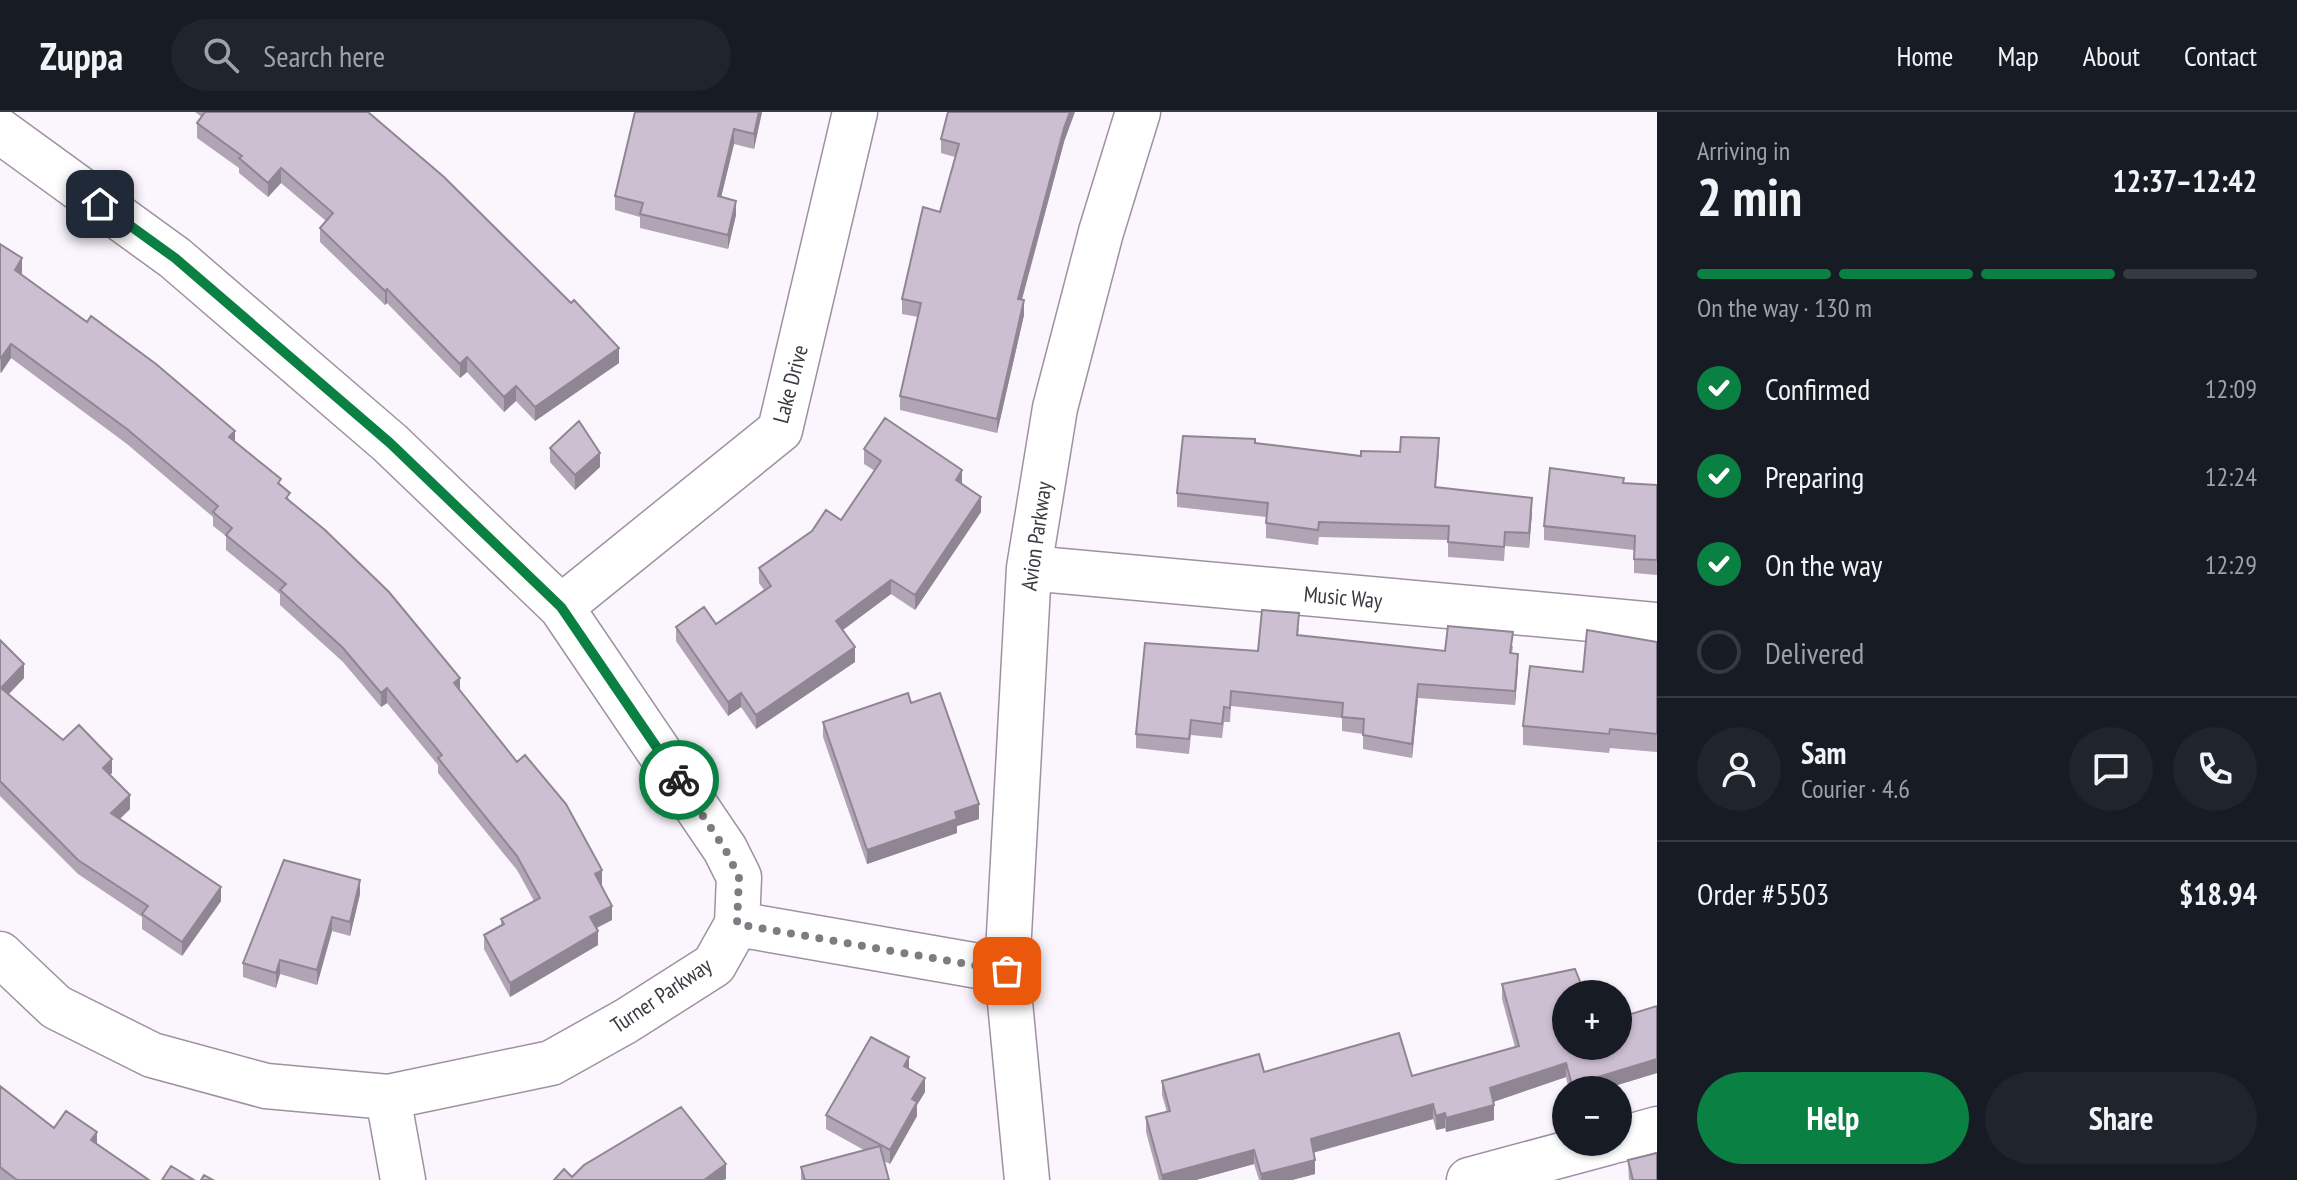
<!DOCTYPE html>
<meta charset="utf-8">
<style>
:root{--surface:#171b24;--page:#20242c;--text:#f1f3f6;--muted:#9ea1a6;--line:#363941;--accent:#0b8043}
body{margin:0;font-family:"PT Sans Narrow",sans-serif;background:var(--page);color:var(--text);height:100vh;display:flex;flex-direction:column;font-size:30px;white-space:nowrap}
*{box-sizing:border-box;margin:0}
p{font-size:26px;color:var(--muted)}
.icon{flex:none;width:44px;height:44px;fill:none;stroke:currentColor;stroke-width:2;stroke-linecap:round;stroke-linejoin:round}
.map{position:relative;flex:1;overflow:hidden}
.drawer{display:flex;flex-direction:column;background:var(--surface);width:640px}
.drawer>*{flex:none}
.tools{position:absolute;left:1552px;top:868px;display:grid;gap:16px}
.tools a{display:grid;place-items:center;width:80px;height:80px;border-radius:50%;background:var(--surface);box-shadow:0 2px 6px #0004;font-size:40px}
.pin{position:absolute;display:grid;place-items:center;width:68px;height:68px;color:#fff;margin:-34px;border-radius:16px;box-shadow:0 4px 12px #0006}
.courier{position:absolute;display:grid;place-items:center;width:80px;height:80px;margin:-40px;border:6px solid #0b8043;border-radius:50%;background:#fff;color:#222;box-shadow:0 2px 10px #0007}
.head em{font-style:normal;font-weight:800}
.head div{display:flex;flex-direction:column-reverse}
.head{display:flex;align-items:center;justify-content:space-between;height:136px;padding:0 40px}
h1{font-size:52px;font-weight:800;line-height:60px}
.bar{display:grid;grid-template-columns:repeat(4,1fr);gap:12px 8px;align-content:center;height:96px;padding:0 40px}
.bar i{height:10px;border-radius:6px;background:var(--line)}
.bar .active{background:var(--accent)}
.bar p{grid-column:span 4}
.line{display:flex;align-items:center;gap:20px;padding:0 40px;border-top:2px solid var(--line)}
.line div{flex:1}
.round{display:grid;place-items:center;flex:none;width:84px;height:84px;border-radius:42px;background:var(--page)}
ol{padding:0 40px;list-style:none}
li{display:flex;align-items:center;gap:24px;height:88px}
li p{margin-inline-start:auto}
li .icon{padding:8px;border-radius:50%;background:var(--accent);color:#fff;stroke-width:4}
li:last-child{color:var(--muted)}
li i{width:44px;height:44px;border:4px solid var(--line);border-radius:50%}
.action{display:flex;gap:16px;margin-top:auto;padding:16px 40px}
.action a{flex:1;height:92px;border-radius:48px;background:var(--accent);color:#fff;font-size:32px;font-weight:800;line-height:92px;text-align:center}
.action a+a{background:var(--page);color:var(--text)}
header{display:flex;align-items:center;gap:48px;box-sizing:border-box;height:112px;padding:0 40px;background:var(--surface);border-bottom:2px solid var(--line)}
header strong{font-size:38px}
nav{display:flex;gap:44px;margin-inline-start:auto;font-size:28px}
.search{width:560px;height:72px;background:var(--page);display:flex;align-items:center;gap:20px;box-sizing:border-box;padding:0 28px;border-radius:44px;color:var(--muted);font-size:30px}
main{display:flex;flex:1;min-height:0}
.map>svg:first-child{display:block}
</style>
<header>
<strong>Zuppa</strong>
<div class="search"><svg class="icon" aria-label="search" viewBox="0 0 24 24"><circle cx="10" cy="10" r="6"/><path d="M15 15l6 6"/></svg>Search here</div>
<nav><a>Home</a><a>Map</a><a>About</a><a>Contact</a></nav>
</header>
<main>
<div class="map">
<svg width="1657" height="1068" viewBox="0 0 1657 1068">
<rect width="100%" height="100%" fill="#fbf5fd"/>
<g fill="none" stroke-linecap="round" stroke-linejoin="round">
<defs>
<path id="street" d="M0,19l175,127 215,185 171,164 164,242 14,28 -2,47 -23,41 -88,56 -75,42 -163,34 -122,-11 -114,-31 -96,-48 -56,-53
M1029,456l628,57
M561,495l219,-177 75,-318
M737,812l270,47
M388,985l15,83
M1618,1028l39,-11
M1027,1068l-20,-209 22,-403 26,-160 46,-176 37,-120
M1469,1068l141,-38"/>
</defs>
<use href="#street" stroke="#9e91a3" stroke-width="47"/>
<use href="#street" stroke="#fff" stroke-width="44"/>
</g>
<path fill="#b0a4b5" d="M195,0h173l251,251 -84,58 -19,-20 -12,11 -37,-40 -7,6 -73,-75 -2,2 -65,-63v-14l6,-7 -45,-38 -13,14 -29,-24v-5l-42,-30v-15l5,-6z
M762,0l-8,37 -20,-5 -13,53 15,18 -8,34 -88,-21v-11l-25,-7v-14z
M941,27l123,3 -42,158 2,15 -27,118 -97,-23v-14l18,-79 -16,-3v-15l38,-87 15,-55 -14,-4z
M0,132l22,29 -1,1 214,167 46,44 9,16 170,190 142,194h-1l11,35 -15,8 1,17 -88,52 -26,-48v-14l17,-9v-7l33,-18 -17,-31 -79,-97v-8l-51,-62 -6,4 -38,-45 -63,-57v-11l-54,-44v-14l-13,-10v-9l-86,-73 -116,-86 -10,15 -1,-1z
M1255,331l106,13 78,-3 -3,34 96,26 -3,35 -24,-2 -1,15 -56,-4v-17l-129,-3 -1,8 -52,-7v-21l-89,-10v-14z
M550,336l50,19 -25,23 -25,-28z
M864,337l98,35 19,28 -66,98 -24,-16 -48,36 12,32 -99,67 -15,-22 -13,9 -52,-75v-14l40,-3 48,-34 -5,-7v-15l82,-48 34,-49 -11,-7z
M1624,371l33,2v90l-23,-2v-23l-90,-10v-14z
M1299,516l-1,7 147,16 68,-5 -1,7 6,15 -3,37 -97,-7 -6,60 -49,-9v-15l-21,-3v-13l-111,-12 -1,16h-6l-2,16 -31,-3 -2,19 -53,-6v-14l122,-83z
M0,528l24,38 -15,16 54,46 49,33 -2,2 20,34 -10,10 101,82 -39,55 -40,-27v-12l-64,-43 -78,-78z
M1657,530v110l-47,-4 -1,5 -86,-8v-19l60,-54z
M911,591l68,116 -22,7v7l-90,31 -44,-127v-15z
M360,782l-10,42 -18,-5 -15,54 -37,-11 -4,14 -33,-11v-14z
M1502,872l64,62 91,-40v67l-56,17h-32l-3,-13 -73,25 1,18 -48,12 -1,-4 -9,2 -3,-11 -120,34 2,21 -23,6h-33l-5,-16 -58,16h-37l-13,-48v-15l21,-5 -5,-17v-14l102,-9 148,4 103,-29 -13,-48z
M909,957l16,23 -8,13v11l-27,48 -6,-3 5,19h-88v-13l63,-17 -38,-21v-14z
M0,974l54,42 43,16 52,36h-149z
M1628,1048l29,20h-28z"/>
<path fill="#908693" d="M759,0h3l-8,37v-15z
M1070,0h5l-11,30 -46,171v-14l46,-171z
M734,17v15l-16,66v-14z
M281,56v15l-13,14v-14z
M736,89v14l-8,34v-14z
M22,146v15l-7,11v-14z
M387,177v14l-2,2v-14z
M1024,188v15l-27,118v-14z
M11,232v14l-10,15v-15z
M619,236v15l-84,58v-14z
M467,245v15l-7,6v-14z
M516,274v15l-12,11v-15z
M235,319v14l-6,-8z
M600,341v14l-25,23v-15z
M962,358v15l-6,-5z
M981,385v15l-66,98v-15z
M1532,386v15l-3,35v-15z
M891,468v14l-55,41v-14z
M855,535v15l-99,67v-14z
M1518,542v14l-3,37v-14z
M24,552v14l-23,24v-14z
M460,566v14l-6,-9z
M1418,572v14l-6,60v-14z
M387,576v15l-6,4v-14z
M741,581v14l-13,9v-14z
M112,647v14l-9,9v-14z
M130,683v14l-19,18v-14z
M979,692v15l-22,7v7l-90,31v-14l88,-38z
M602,758v15l-7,3v-14z
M360,768v14l-10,42v-14z
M221,775v14l-39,55v-14z
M612,794v14l-22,11v-14z
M332,805v14l-15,54v-15z
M598,819v14l-88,52v-14z
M280,848v14l-4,14v-15z
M909,945v15l-5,-6z
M1657,947v14l-56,17h-29v-5z
M1566,951v14l-76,26v-15z
M925,966v14l-8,13v11l-27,48v-14l22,-51z
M1433,992v15l-122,34v-14z
M1494,993v15l-48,12v-14z
M1445,1001v15l-9,2v-14z
M97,1020v14l-6,-6z
M1254,1038v14l-58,16h-34v-5z
M1315,1048v14l-23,6h-31v-6z
M726,1052v15l-2,1h-20z"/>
<path fill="#cdbfd2" stroke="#908693" stroke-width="2" d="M205,0h163l76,65 127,126 3,-3 45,48 -84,59 -19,-21 -12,11 -37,-40 -7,7 -73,-75 -2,2 -65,-63 13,-15 -52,-45 -13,15 -29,-25 3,-2 -45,-33z
M635,0h124l-5,22 -20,-5 -16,67 18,5 -8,34 -88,-21 3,-11 -28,-7z
M948,0h122l-6,16 -46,171 6,1 -27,119 -97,-23 21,-93 -19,-4 21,-92 17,5 19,-68 -18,-5z
M0,132l22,14 -7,12 72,52 4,-6 65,48 79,67 -6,6 52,42 -3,4 12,10 -4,5 39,32 64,62 71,86 -6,5 63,79 8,-7 41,49 36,66 -7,4 17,32 -22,11 8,14 -88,52 -26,-48 20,-11 -3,-5 39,-21 -23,-42 -79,-98 4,-3 -55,-67 -6,5 -38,-45 -63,-58 6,-6 -60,-49 6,-7 -19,-16 5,-6 -91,-77 -116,-85 -10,14h-1z
M885,306l77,52 -6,10 25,17 -66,98 -24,-15 -55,41 19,26 -99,68 -15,-22 -13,9 -52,-75 28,-20 12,17 55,-38 -12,-18 53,-37 14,-21 15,10 40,-59 -17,-12z
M579,309l21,32 -25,22 -25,-27z
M1183,324l72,3v4l106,13v-5l39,1 1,-15 38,1 -4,49 97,11 -3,35 -24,-1 -1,15 -56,-5 1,-16 -130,-4 -1,8 -52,-7 2,-20 -91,-10z
M1550,356l74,10 -1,5 34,2v75l-23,-1 1,-23 -91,-10z
M1262,498l37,3 -2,22 148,16 3,-25 65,6 -3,21 8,1 -3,37 -97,-7 -6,60 -49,-9 1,-16 -22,-2 1,-14 -112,-12 -1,17 -6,-1 -2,17 -31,-4 -2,19 -53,-5 9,-91 113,8z
M1587,518l70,12v92l-47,-5 -1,5 -86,-8 7,-60 53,6z
M0,528l24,24 -23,24 62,52 16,-15 33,34 -9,9 27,27 -19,18 110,74 -39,55 -40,-28 6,-8 -70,-46 -78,-79z
M908,581l3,10 29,-10 39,111 -24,8 2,7 -90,31 -44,-128z
M284,748l76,20 -10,42 -18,-5 -15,53 -37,-10 -4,13 -33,-10z
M1575,857l10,25h-19v52h52v-28l39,-12v53l-85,26 -6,-22 -76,25 4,17 -48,13 -1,-5 -9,3 -3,-12 -122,35 4,21 -54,14 -7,-24 -92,25 -16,-58 24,-6 -8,-30 97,-27 5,18 135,-39 13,43 107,-30 -17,-62z
M871,925l38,20 -5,9 21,12 -13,21 5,3 -27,48 -64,-35z
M0,974l54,42 12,-17 31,21 -6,8 58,40h-132l-17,-13z
M681,995l45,57 -22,16h-150l10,-11 8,8 12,-12z
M880,1034l9,34h-84l-4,-13z
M1657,1041v27h-24l-5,-20z
M171,1054l23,14h-32z
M204,1063l9,5h-12z"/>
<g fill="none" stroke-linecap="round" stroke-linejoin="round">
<path stroke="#807a82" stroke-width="8" stroke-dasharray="0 14.4" d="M679,668l46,69 14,28 -2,47 270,47"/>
<path stroke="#0b8043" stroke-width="10" d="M100,92l75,54 215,185 171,164 118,173"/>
</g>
<g text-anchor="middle" stroke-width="6" stroke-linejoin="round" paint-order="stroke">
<g font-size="22" fill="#3e3840" stroke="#fff">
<text transform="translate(790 272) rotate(-75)" y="8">Lake Drive</text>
<text transform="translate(1036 424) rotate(-82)" y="8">Avion Parkway</text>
<text transform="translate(1343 485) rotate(5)" y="8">Music Way</text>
<text transform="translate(661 883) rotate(-34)" y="8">Turner Parkway</text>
</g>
</g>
</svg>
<div class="tools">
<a>+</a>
<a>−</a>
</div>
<div class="pin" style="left:1007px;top:859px;background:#ea580c"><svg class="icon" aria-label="bag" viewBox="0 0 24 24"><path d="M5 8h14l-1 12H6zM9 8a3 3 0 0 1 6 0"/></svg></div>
<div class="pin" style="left:100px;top:92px;background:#1f2937"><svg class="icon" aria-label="home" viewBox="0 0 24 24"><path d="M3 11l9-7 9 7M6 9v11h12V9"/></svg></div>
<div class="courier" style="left:679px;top:668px"><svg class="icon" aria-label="bike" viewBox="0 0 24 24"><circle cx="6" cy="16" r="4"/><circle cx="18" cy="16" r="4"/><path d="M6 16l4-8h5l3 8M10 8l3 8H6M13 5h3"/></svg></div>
</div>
<section class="drawer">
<div class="head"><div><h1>2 min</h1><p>Arriving in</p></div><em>12:37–12:42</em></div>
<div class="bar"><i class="active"></i><i class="active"></i><i class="active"></i><i></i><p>On the way · 130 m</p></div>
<ol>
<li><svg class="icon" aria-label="check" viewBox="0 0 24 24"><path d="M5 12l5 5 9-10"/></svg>Confirmed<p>12:09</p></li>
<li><svg class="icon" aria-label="check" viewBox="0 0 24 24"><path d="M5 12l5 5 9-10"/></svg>Preparing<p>12:24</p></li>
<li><svg class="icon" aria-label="check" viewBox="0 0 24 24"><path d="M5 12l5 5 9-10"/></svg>On the way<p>12:29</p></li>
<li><i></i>Delivered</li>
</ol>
<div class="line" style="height:144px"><a class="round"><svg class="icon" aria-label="person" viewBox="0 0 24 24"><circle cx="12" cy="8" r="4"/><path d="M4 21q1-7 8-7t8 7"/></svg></a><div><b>Sam</b><p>Courier · 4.6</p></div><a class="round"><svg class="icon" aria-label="chat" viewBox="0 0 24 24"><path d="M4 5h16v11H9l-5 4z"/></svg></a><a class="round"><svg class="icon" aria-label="phone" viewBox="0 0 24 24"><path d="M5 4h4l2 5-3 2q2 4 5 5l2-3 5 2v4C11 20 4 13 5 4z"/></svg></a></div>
<div class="line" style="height:104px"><div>Order #5503</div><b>$18.94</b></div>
<div class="action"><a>Help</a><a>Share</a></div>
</section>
</main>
